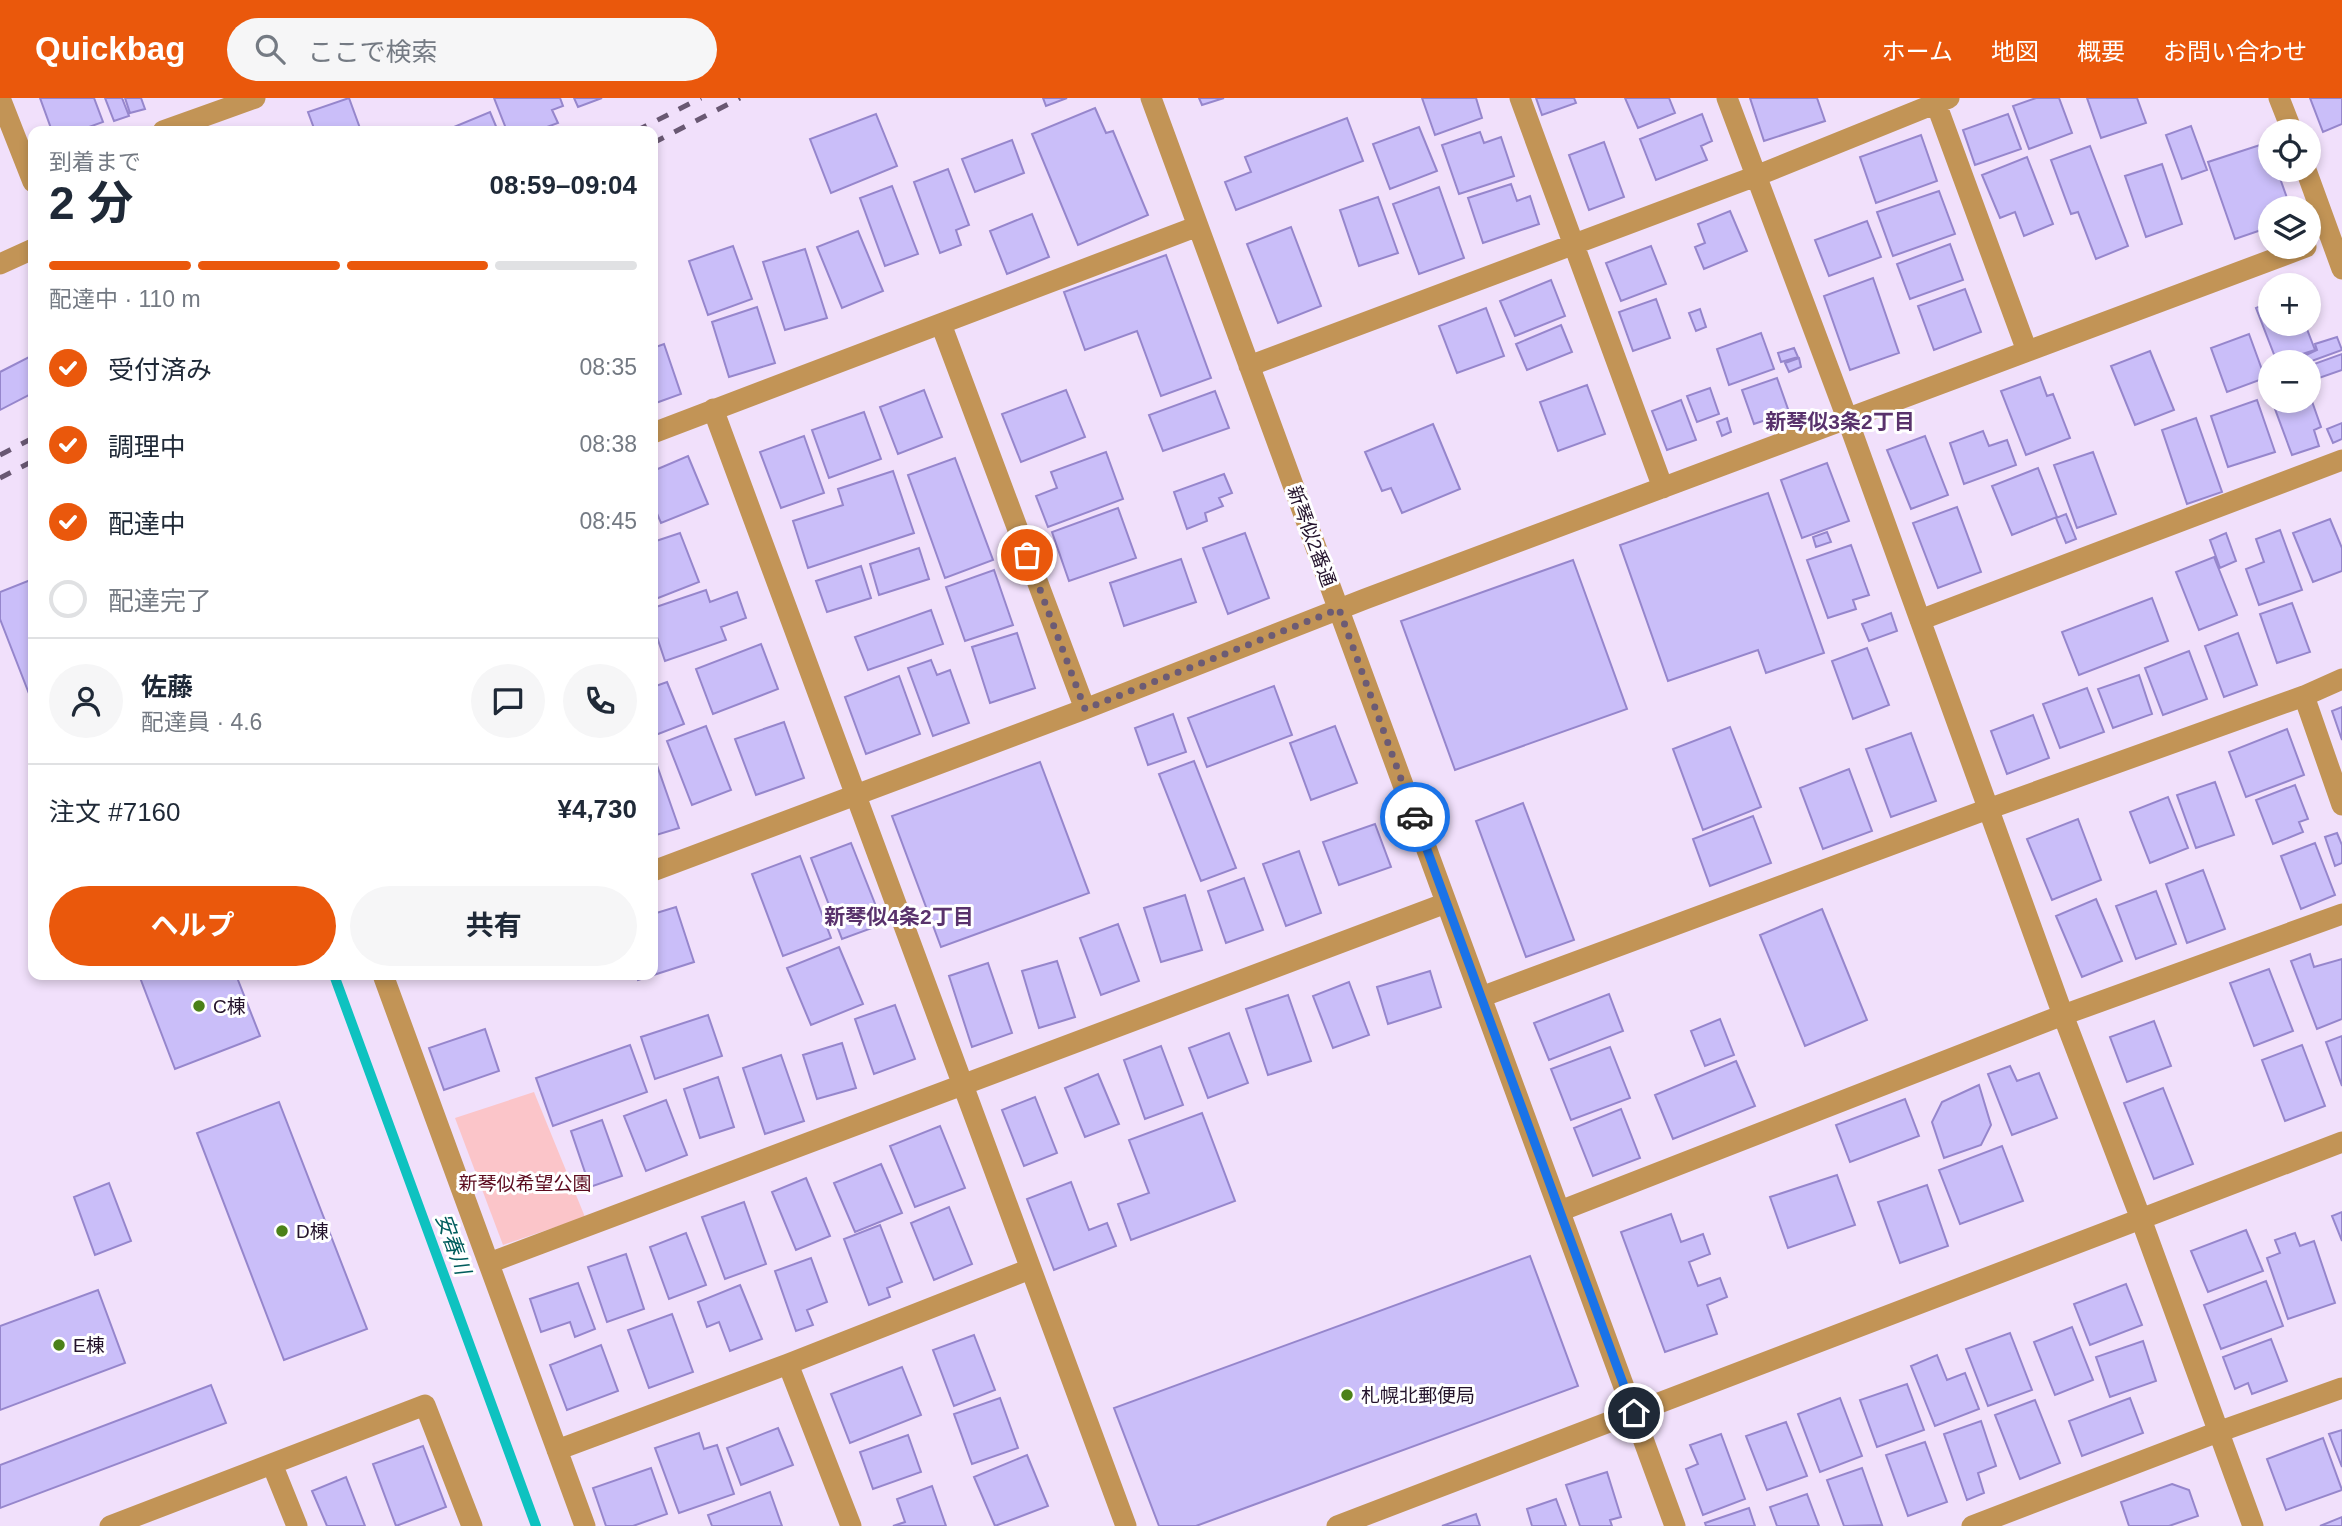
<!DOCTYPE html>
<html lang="ja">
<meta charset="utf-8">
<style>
:root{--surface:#fff;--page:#f6f6f7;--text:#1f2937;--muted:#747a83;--line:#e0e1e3;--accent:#ea580c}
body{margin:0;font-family:Helvetica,"Noto Sans JP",sans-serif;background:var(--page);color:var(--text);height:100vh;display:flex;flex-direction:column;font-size:26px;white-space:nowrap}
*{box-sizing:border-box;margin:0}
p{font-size:23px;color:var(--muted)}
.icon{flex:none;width:38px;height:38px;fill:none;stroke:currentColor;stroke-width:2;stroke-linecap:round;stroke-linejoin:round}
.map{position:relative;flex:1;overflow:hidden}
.drawer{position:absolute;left:28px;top:28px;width:630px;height:854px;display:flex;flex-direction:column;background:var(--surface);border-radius:14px;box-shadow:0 4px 10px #0003}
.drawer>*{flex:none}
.tools{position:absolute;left:2258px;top:21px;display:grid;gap:14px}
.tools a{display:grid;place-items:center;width:63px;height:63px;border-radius:50%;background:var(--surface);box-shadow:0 4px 10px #0003;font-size:35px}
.pin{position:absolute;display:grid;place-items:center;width:60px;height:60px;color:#fff;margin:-30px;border:4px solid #fff;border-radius:50%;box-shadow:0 2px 7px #0007}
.courier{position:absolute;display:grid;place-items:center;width:70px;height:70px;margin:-35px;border:5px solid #1a73e8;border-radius:50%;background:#fff;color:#222;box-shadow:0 2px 9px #0007}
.summary em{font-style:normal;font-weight:700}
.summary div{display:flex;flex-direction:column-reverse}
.summary{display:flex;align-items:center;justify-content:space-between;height:119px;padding:0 21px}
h1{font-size:46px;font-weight:700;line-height:52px}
.bar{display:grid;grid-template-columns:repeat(4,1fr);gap:10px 7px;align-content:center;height:84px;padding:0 21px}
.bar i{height:9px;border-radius:5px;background:var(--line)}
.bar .on{background:var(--accent)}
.bar p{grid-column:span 4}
.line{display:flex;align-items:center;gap:18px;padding:0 21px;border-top:2px solid var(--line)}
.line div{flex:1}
.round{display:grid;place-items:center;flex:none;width:74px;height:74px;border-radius:37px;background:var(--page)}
ol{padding:0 21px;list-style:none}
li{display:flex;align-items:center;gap:21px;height:77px}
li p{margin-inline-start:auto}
li .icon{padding:7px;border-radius:50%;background:var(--accent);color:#fff;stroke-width:4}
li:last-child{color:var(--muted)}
li i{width:38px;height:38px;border:4px solid var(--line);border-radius:50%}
.cta{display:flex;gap:14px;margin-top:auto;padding:14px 21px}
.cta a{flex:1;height:80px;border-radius:42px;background:var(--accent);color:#fff;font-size:28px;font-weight:700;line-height:80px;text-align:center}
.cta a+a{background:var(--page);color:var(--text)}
header{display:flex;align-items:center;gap:42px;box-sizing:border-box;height:98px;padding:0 35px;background:var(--accent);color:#fff}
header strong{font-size:33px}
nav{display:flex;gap:38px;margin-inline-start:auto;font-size:24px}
.search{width:490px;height:63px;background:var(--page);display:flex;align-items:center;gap:18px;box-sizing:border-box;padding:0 24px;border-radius:38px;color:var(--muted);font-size:26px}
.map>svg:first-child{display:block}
</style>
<header>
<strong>Quickbag</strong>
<div class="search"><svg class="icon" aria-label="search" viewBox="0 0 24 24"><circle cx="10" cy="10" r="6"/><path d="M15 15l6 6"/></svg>ここで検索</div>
<nav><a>ホーム</a><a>地図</a><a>概要</a><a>お問い合わせ</a></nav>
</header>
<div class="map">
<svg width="2342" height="1428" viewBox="0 0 2342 1428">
<rect width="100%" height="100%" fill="#f1e0fb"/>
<path fill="#fbc5c9" d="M534,994l51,125 -82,28 -48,-127z"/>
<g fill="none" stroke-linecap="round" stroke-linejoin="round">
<path stroke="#0ec2c0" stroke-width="10" d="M334,877l202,551"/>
</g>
<path fill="#cabef9" stroke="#9686cc" stroke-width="2" d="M40,0h54l9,24 -25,9h-26z
M105,0h17l7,18 -15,5z
M125,0h16l4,11 -15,4z
M349,0l12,33h-46l-7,-19z
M494,0h66l3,8 -11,4 6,13 -22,8h-29z
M574,0h28l-24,9z
M1043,0h24l-21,8z
M1199,0h25l-22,7z
M1422,0h54l6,20 -47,17z
M1536,0h38l2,5 -34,12z
M1625,0h44l6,15 -37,15z
M1750,0h67l8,23 -61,20z
M2036,0h23l13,35 -43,16 -16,-43z
M2087,0h50l9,25 -45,15z
M2310,0h32v26l-19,8z
M1095,10l11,25 7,-2 35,84 -70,30 -46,-111z
M490,14l8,19h-48l-1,-2z
M876,16l21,52 -66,27 -21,-54z
M1702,16l10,27 -11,5 6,14 -51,20 -16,-41z
M2008,16l13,35 -46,16 -12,-35z
M1347,20l16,43 -127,49 -11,-28 26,-10 -6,-15z
M2191,28l16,44 -25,9 -16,-44z
M1419,29l18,44 -47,18 -17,-45z
M1480,34l4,11 17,-6 13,39 -55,18 -17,-49z
M1921,37l16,46 -61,22 -16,-46z
M1012,42l12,33 -49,19 -13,-33z
M1604,44l20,55 -35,13 -20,-55z
M2263,46l7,26h7l10,28 -5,1 3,9h-15v19l-35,12 -27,-77z
M2090,48l38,100 -32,13 -18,-47 -7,2 -20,-54z
M2027,59l26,67 -29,12 -9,-24 -15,6 -18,-43z
M2162,66l20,60 -36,13 -21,-61z
M948,71l21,56 -13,5 5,15 -21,8 -26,-71z
M1511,86l6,17 13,-5 9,28 -56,19 -15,-45z
M892,88l26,68 -33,12 -25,-68z
M1439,89l25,71 -45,16 -26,-70z
M1939,93l16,43 -62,22 -16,-44z
M1378,99l20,56 -39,13 -19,-56z
M1730,113l17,40 -43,18 -9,-22 10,-4 -7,-19z
M1032,116l17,43 -42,17 -17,-43z
M1867,123l14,36 -52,19 -14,-36z
M1291,129l30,79 -43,17 -31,-79z
M858,133l25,60 -41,17 -25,-61z
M1950,146l13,36 -53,19 -13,-35z
M733,148l19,53 -44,16 -19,-54z
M1651,148l15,38 -45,17 -15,-38z
M805,151l22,69 -42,12 -22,-68z
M1166,157l45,123 -50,18 -24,-65 -52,19 -21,-58z
M1873,180l26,75 -49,17 -26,-74z
M1551,182l14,36 -50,20 -15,-35z
M1965,191l16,43 -47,18 -16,-44z
M1656,201l14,39 -37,13 -14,-39z
M2270,204v22h35l10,26 -38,12 -21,-54z
M757,209l18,56 -46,14 -17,-55z
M1486,210l18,48 -47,17 -18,-47z
M1700,211l6,18 -10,4 -7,-18z
M1561,227l11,27 -45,18 -11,-26z
M1761,235l13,36 -45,16 -12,-36z
M2249,236l16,44 -38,14 -16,-44z
M2337,239l5,13 -33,12 -3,-7 11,-5 -2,-6z
M664,246l17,50 -28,10v-56z
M1794,250l4,9 -17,5 -3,-9z
M2150,253l24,59 -39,15 -24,-59z
M2342,256v16l-23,8 -5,-14z
M31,258l2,4v33l-33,17v-38z
M1799,260l2,9 -12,5 -4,-9z
M2040,279l7,19 6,-2 17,44 -44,17 -25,-64z
M1777,280l12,34 -35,12 -12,-34z
M1587,287l18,49 -47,17 -18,-49z
M1710,290l9,26 -22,8 -10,-26z
M924,292l18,47 -44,17 -18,-47z
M1066,292l19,47 -64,25 -19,-48z
M2308,292l13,37 -7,3 5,16 -27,9 -20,-54h36z
M1215,293l14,37 -66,23 -14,-36z
M1681,302l15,40 -29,10 -15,-39z
M2257,302l18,52 -47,15 -17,-51z
M864,314l17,47 -52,19 -17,-48z
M1727,320l4,14 -9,4 -5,-14z
M2196,320l26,74 -35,12 -25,-74z
M2342,325v16l-9,4 -6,-14z
M1433,326l27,65 -58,24 -11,-25 -9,3 -17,-39z
M1983,333l6,15 18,-6 9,25 -52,19 -14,-41z
M804,338l20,57 -43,15 -21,-56z
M1925,338l23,59 -37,14 -24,-59z
M1106,354l17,47 -75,28 -12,-31 21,-8 -6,-16z
M2093,354l23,62 -39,14 -23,-63z
M688,358l20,48 -47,19 -8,-19v-33z
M955,360l38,102 -48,18 -37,-103z
M1827,365l22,58 -47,17 -21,-58z
M2038,370l19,49 -45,18 -20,-49z
M893,373l21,62 -106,35 -15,-47 50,-16 -5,-16z
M1224,376l8,19 -13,5 4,8 -18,7 2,8 -20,8 -13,-37z
M1768,395l56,160 -58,20 -8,-23 -90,31 -48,-136z
M1957,409l24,65 -43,16 -25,-65z
M1118,410l18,50 -67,23 -17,-49z
M2066,416l10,25 -10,4 -10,-25z
M2330,421l12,29v23l-29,11 -20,-49z
M2280,432l22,60 -43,15 -13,-36 18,-7 -8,-23z
M1827,434l4,10 -15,5 -3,-10z
M680,435l19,49 -46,18v-58z
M1245,435l24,65 -41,16 -25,-66z
M2226,435l10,28 -16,7 -10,-28z
M1851,447l18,50 -16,5 3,9 -28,9 -21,-58z
M919,450l10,31 -50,16 -9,-31z
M2214,459l23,58 -38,15 -23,-58z
M1181,461l15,43 -72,24 -14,-43z
M1573,462l54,149 -172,61 -54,-149z
M861,468l10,32 -44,14 -11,-31z
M994,472l19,55 -48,16 -19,-54z
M33,481v125l-33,-85v-27z
M706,492l4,12 27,-10 9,26 -25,9 5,13 -61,21 -12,-36v-17z
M2152,500l16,43 -89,34 -17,-43z
M2292,505l18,49 -33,11 -17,-49z
M931,512l12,34 -75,26 -13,-33z
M1891,515l6,18 -28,10 -7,-17z
M1017,535l18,55 -45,15 -18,-56z
M2238,535l19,52 -33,12 -19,-51z
M761,546l17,45 -65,25 -17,-45z
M1867,550l22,57 -36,14 -21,-58z
M2189,553l18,48 -44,16 -18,-47z
M931,562l6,15 13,-5 19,53 -36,13 -25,-68z
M2139,577l13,39 -39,14 -15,-39z
M899,578l21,58 -54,20 -21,-57z
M667,584l17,42 -31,12v-49z
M1274,588l18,49 -85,32 -19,-49z
M2087,590l17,44 -44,16 -17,-44z
M2342,609v33l-10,-29z
M1173,616l13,38 -38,13 -13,-37z
M2033,617l16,43 -42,16 -16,-43z
M784,624l20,56 -48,17 -21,-56z
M706,628l25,64 -39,15 -25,-64z
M1335,628l22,57 -46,17 -21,-57z
M1730,629l31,80 -58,23 -30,-81z
M2287,631l17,46 -58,22 -17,-45z
M1911,635l25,68 -45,16 -25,-68z
M653,656l26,74 -26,8z
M1194,663l42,107 -35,13 -42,-107z
M1040,664l49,131 -148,54 -49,-131z
M1849,671l23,62 -49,18 -23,-61z
M2215,684l19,53 -38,13 -19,-53z
M2295,687l13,34 -9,3 4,10 -30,12 -17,-44z
M2168,699l20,51 -38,15 -20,-51z
M1523,705l51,137 -48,17 -50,-136z
M1753,718l18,47 -61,23 -17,-47z
M2078,721l23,61 -49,20 -25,-61z
M1375,726l16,43 -52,18 -16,-43z
M2337,735l5,12v18l-7,3 -10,-29z
M851,745l32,81 -41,15 -31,-81z
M2315,745l20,52 -34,14 -20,-53z
M1299,753l22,62 -35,13 -23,-62z
M800,758l31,82 -48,18 -31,-82z
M2203,772l22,59 -38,14 -21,-59z
M1244,780l19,52 -37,13 -18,-52z
M2156,793l20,53 -40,15 -20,-53z
M1185,797l17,55 -41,12 -17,-54z
M2096,801l26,62 -40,16 -26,-61z
M676,809l18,55 -56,18 -2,-5h17v-61z
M1822,811l45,111 -62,26 -45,-111z
M1118,826l21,57 -38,14 -21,-57z
M839,849l24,57 -52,21 -24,-57z
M2310,856l4,13 28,-8v60l-25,10 -26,-68z
M1057,863l18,56 -36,11 -17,-57z
M988,865l24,70 -40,14 -23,-71z
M2269,871l24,62 -39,15 -24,-63z
M1430,873l11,36 -53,17 -11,-37z
M139,877h97l24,61 -85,33z
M1349,884l20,53 -36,13 -20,-52z
M1609,896l14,37 -74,29 -15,-37z
M1288,897l23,66 -43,14 -22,-66z
M895,907l20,54 -41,15 -19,-55z
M708,917l14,41 -67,23 -14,-42z
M1720,921l14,36 -29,11 -14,-35z
M2154,923l17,45 -44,16 -17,-45z
M485,931l14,42 -55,19 -15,-42z
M1229,935l19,50 -40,15 -19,-50z
M2342,938v50l-16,-44z
M842,945l14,45 -39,11 -14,-44z
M630,947l17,47 -94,34 -17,-48z
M2302,947l23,61 -40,15 -23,-61z
M1161,948l22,59 -38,14 -21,-59z
M1610,949l20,51 -59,22 -20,-51z
M781,957l23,66 -39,13 -22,-66z
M1736,963l19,45 -82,33 -18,-44z
M2010,968l7,15 22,-8 18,45 -45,17 -24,-61z
M1098,976l21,50 -34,13 -20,-49z
M718,979l16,50 -34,11 -16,-49z
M1979,987l12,40 -10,20 -37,13 -12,-36 10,-20z
M2163,990l30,76 -39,15 -30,-76z
M1035,999l22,56 -33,13 -22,-56z
M1905,1001l14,37 -69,26 -14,-37z
M666,1002l21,55 -41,16 -22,-55z
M279,1004l88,227 -83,31 -87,-227z
M1621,1011l19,49 -47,18 -19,-48z
M1202,1015l33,88 -104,39 -13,-36 31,-11 -20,-53z
M602,1022l20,56 -32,11 -19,-56z
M940,1028l25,62 -50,19 -25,-61z
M2002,1048l21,55 -63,23 -21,-54z
M881,1066l21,49 -47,19 -21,-49z
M1837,1077l18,50 -67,23 -18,-51z
M806,1080l24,58 -34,14 -24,-58z
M1071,1084l18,48 18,-7 9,23 -62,24 -27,-71z
M109,1085l22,58 -36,14 -21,-58z
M1927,1087l21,61 -48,17 -22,-61z
M744,1104l22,62 -41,15 -23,-62z
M949,1109l23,57 -38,16 -23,-57z
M2342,1114v29l-10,-25z
M1671,1116l10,28 22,-8 7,20 -21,8 9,24 22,-8 7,19 -20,8 10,29 -52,18 -44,-120z
M880,1127l22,57 -15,6 3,9 -21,8 -25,-66z
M2246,1132l17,41 -55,21 -17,-41z
M686,1135l20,52 -37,14 -19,-52z
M2295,1135l5,13 14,-5 21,62 -47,16 -21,-61 13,-5 -5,-13z
M626,1156l18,55 -37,13 -19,-55z
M1530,1158l48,130 -382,140h-37l-45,-118z
M811,1160l16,44 -20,8 6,15 -17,6 -21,-60z
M2266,1183l17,45 -62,23 -17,-44z
M578,1185l17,46 -20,8 -5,-15 -29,10 -11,-33z
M2126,1186l16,41 -52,20 -16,-41z
M740,1187l22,54 -32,12 -11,-29 -12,5 -9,-25z
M98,1192l27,73 -125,47v-84z
M672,1216l21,58 -44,16 -21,-58z
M2072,1229l21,53 -38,15 -21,-53z
M2010,1235l22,57 -44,16 -22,-57z
M974,1237l21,55 -41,16 -21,-56z
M2271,1241l16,42 -35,13 -4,-11 -13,6 -12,-32z
M2143,1243l13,40 -46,16 -14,-40z
M601,1247l17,46 -51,19 -17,-45z
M1937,1257l10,25 18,-7 14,36 -44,17 -24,-60z
M902,1269l19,48 -71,28 -19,-49z
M1907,1286l17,46 -47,17 -17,-47z
M211,1287l15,38 -226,85v-43z
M1000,1300l18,50 -46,16 -18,-50z
M1840,1300l22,58 -42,16 -22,-58z
M2130,1300l13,35 -61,23 -13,-35z
M2035,1302l25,63 -40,16 -25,-64z
M1981,1323l15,45 -18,7 6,20 -17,7 -23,-66z
M1786,1324l21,54 -40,14 -21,-54z
M778,1330l15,37 -52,20 -14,-37z
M2342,1332v37l-13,-33z
M699,1335l5,16 13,-4 17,49 -55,19 -24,-65z
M1721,1336l24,65 -42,16 -17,-46 12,-5 -8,-19z
M908,1337l13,37 -48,17 -13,-37z
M2323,1340l19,52 -56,20 -19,-51z
M1925,1344l22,60 -39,14 -22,-61z
M423,1348l23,61 -50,19 -23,-62z
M1027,1357l21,51 -53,20 -21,-49z
M651,1370l16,46 -34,12h-27l-13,-38z
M1862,1370l20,57 -38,1 -17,-46z
M1607,1374l14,45 -11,3 2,6h-32l-14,-41z
M346,1379l19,49h-38l-15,-35z
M2172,1386l17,6 9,26 -29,10h-40l-8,-24z
M932,1388l14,40h-53l12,-4 -8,-23z
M770,1394l12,34h-70l-4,-11z
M1807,1396l12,32h-42l-7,-19z
M1556,1401l10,27h-34l-5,-17z
M1749,1410l6,18h-49l-1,-3z
M1476,1416l4,12h-38z
M2342,1419v9h-22z"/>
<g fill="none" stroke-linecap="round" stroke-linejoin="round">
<path stroke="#c29456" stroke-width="21" d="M0,0l33,84
M1151,0l524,1428
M1520,0l143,390
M1727,0l120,320 216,597 78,204 112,307
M1934,0l93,253
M2279,0l13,33
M163,33l92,-33
M2306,72l36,99
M0,166l33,-15
M941,226l144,385
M1249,268l507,-190 193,-78
M713,311l413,1117
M653,335l545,-207
M1920,522l422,-160
M2304,598l38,109
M653,773l432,-162 280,-110 941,-352
M383,877l202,551
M1481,899l507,-188 316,-113 38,-17
M1560,1113l503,-196 279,-101
M489,1165l957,-360
M788,1266l63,162
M557,1352l231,-86 242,-95
M272,1366l25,62
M110,1428l315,-121 47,121
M1337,1428l1005,-384
M1972,1428l246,-94 124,-44"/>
<path stroke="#695872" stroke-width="5" stroke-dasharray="12 12" stroke-linecap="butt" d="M636,33l65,-33
M653,45l87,-45
M0,357l33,-17
M0,380l33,-17"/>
</g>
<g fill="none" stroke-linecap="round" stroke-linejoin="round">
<path stroke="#6c5b74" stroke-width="7" stroke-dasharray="0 12.6" d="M1027,457l58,154 254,-100 76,208"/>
<path stroke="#1a73e8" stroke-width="9" d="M1415,719l219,596"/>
</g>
<g fill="#4b8118" stroke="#fff" stroke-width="2.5">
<circle cx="199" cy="908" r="7"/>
<circle cx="282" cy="1133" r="7"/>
<circle cx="59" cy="1247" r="7"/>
<circle cx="1347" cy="1297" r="7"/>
</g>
<g text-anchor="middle" stroke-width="6" stroke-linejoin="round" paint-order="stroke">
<g font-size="19" fill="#24132c" stroke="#fff">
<text transform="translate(1312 438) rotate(70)" y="7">新琴似2番通</text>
</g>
<g font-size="19" fill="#24132c" stroke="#fff" text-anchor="start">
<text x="213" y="915">C棟</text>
<text x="296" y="1140">D棟</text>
<text x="73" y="1254">E棟</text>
<text x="1361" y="1304">札幌北郵便局</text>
</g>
<g font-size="19" fill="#5c0b1f" stroke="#fff">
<text x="525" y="1092">新琴似希望公園</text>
</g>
<g font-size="21" font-weight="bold" fill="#59326c" stroke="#fff">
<text x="1840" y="331">新琴似3条2丁目</text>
<text x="899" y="826">新琴似4条2丁目</text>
</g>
<g font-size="21" font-style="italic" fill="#005d5d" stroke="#fff">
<text transform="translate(453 1146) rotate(70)" y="7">安春川</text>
</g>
</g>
</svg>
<div class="tools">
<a><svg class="icon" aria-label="locate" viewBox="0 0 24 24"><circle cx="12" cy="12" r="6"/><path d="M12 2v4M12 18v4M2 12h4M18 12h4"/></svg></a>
<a><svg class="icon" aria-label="layers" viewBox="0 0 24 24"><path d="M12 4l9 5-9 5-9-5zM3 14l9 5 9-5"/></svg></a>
<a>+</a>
<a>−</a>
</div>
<div class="pin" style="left:1027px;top:457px;background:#ea580c"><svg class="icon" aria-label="bag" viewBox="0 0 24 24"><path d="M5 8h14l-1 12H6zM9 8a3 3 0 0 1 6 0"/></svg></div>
<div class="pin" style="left:1634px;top:1315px;background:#1f2937"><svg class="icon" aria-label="home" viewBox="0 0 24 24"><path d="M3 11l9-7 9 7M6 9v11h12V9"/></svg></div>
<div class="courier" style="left:1415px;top:719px"><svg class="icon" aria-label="car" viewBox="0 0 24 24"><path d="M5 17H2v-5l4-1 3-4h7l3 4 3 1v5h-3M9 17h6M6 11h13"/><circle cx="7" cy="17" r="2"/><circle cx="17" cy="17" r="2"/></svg></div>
<section class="drawer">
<div class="summary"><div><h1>2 分</h1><p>到着まで</p></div><em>08:59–09:04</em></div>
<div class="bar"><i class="on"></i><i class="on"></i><i class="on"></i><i></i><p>配達中 · 110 m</p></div>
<ol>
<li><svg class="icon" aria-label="check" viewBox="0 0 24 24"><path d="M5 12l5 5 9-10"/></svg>受付済み<p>08:35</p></li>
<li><svg class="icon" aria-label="check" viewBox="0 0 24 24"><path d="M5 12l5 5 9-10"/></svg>調理中<p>08:38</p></li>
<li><svg class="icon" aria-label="check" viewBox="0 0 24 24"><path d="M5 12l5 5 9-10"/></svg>配達中<p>08:45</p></li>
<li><i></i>配達完了</li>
</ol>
<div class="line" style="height:126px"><a class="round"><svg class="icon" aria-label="person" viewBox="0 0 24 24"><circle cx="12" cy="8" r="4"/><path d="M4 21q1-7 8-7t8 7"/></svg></a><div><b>佐藤</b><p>配達員 · 4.6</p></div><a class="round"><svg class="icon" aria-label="chat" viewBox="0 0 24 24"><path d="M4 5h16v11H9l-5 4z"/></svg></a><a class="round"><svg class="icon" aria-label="phone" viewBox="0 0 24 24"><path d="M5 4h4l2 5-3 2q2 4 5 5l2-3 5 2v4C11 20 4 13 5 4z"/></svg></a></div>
<div class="line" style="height:91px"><div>注文 #7160</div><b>¥4,730</b></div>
<div class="cta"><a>ヘルプ</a><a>共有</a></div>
</section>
</div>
